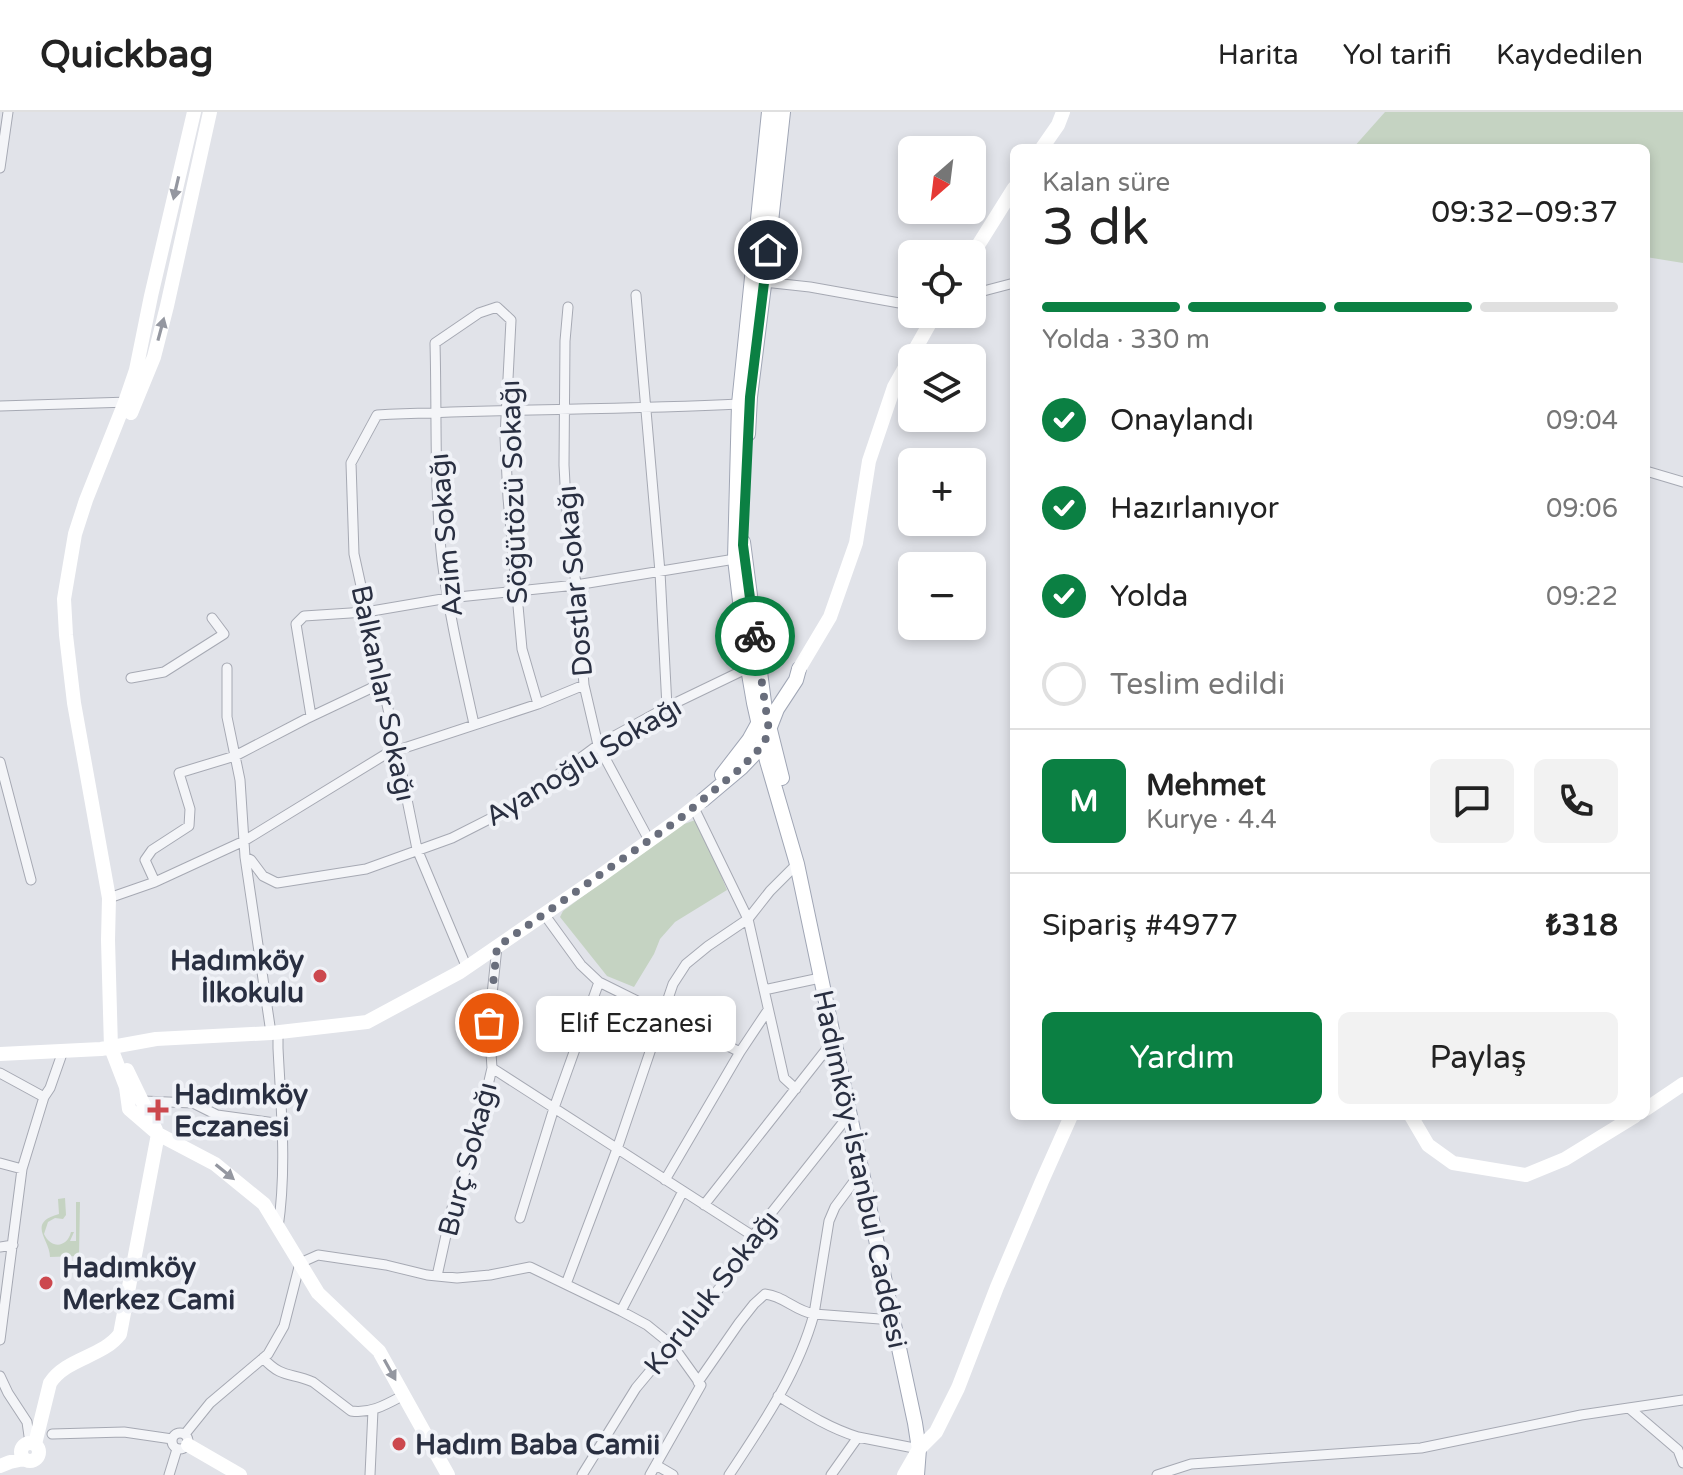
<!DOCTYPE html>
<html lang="tr">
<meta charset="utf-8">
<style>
:root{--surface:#fff;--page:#f2f2f2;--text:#222;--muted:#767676;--line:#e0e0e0;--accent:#0b8043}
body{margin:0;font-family:"Varela Round",sans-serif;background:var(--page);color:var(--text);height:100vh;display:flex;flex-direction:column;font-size:30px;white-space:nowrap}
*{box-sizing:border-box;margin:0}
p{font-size:26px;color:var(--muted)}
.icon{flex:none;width:44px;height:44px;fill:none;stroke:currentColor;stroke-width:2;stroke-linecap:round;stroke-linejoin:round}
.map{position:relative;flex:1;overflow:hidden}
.details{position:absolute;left:1010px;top:32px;width:640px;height:976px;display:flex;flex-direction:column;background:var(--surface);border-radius:12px;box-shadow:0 4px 12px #0003}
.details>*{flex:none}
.needle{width:52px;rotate:208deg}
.controls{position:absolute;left:898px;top:24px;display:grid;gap:16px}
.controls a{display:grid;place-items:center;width:88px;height:88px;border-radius:12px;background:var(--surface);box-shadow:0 4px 12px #0003;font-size:40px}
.pin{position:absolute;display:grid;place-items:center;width:68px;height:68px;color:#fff;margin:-34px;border:4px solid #fff;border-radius:50%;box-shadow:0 2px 8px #0007}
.courier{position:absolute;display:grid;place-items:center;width:80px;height:80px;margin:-40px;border:6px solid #0b8043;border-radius:50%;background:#fff;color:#222;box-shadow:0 2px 10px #0007}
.bubble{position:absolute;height:56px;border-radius:12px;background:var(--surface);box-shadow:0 4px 12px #0003;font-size:26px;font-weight:600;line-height:56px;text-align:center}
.headline em{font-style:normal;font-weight:600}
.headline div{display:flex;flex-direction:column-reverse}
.headline{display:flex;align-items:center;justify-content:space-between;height:136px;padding:0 32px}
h1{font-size:52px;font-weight:600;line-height:60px}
.bar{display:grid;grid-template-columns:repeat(4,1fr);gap:12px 8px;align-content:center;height:96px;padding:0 32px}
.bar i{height:10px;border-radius:6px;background:var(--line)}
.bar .selected{background:var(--accent)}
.bar p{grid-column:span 4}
.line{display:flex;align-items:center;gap:20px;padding:0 32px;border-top:2px solid var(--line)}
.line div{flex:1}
.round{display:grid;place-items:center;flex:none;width:84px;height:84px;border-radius:12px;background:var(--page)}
ol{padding:0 32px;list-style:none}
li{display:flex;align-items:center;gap:24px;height:88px}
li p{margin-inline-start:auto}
li .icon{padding:8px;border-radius:50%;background:var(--accent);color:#fff;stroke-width:4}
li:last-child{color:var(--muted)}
li i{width:44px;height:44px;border:4px solid var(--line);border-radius:50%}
.button{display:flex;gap:16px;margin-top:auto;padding:16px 32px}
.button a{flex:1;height:92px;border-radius:12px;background:var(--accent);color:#fff;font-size:32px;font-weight:600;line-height:92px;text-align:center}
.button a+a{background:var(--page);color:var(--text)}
header{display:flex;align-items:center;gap:48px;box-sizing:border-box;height:112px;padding:0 40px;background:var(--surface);border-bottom:2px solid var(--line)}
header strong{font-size:38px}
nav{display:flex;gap:44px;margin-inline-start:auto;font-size:28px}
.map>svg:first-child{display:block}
</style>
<header>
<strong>Quickbag</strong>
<nav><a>Harita</a><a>Yol tarifi</a><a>Kaydedilen</a></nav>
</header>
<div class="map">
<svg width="1683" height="1363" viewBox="0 0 1683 1363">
<rect width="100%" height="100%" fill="#e1e3e9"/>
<path fill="#c5d3c2" d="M1385,0h298v151l-37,-6v-109h-293z
M698,707l29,71 -52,32 -15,17 -6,15 -20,33 -27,-11 -47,-59 3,-6 113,-84z
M65,1086l1,17 -3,4 -8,-1 -7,4 -4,12c7,15 23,14 27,-2h3l-4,9h6v-39h4l-1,54 -29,1c0,-18 -24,-34 9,-43l-1,-15z"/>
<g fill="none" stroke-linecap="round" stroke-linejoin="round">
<defs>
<path id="street" d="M0,56l8,-56
M764,170l46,5 95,17h7
M972,182l42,-11
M636,183l24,277 7,135
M568,195l-3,34 -1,124 2,38 10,82 8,100 14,60 51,95
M0,294l129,-4
M1646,359l37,11
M227,556v49l13,63 5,77 26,176
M131,566l33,-6 60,-38 -12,-16
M311,604l-15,-92 8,-8 62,-4 82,-14 128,-13 159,-26
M474,612c-12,-55 -25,-109 -32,-164 -8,-72 -5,-145 -7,-217l44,-30 18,-6 14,13 -6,117 3,61 14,151 16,55
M0,650l31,118
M694,696l54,111 36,159 12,11
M245,745l6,3 12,16 14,7 89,-14 86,-31 65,-33 81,-60 69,-38 81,-39
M155,770l-10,-22 7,-10 37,-24 1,-17 -11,-36 56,-17 71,-37 76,-36
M109,786l46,-16 89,-41 142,-87 152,-50 46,-19
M544,802l37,51 18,17 141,70
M467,856l-50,-119 -20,-99 -43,-196 -3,-91 26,-48c120,-6 241,-5 362,-11
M764,878l56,-12
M492,956l261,168
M0,961l44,24
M143,989l50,2 24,12 65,9
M0,1051l22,6
M665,1068l75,-128 28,-42
M704,1093l129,-164
M520,1106l34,-110 45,-126
M278,1116c9,-60 3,-120 0,-180v-16
M0,1135l13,-2
M437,1164l15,-68 22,-62 18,-78 -3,-45 8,-76
M566,1172l51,-135 56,-165 13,-20 22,-18 40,-27 22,-28 27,-27
M621,1199l62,-120
M0,1228l22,-171 22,-72 6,-9 13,-37
M263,1246c19,21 28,14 50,24l38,29c20,3 36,-7 53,-16
M0,1264l8,17 19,29 3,21
M698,1270l41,-59 15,-19 11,-10c19,2 30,17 49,20l15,-93 6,-14 26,-35
M778,1284c26,16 51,32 80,41
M1629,1296l49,42 5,13
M172 1329a8 8 0 1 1 16 0a8 8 0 1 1-16 0Z
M52,1322l72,-2 48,7
M185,1322l25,-31 58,-49 16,-28 16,-63 18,-8 68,10 41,10 30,3 33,-3 40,-8 91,44 26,14 26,21 28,39 -51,90
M656,1353l17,10
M169,1363l8,-26
M370,1363l3,-65
M582,1363l54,-87 86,-103 31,-49 96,-121
M729,1363c33,-50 69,-102 85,-161l79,6
M831,1363l27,-38 61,12
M1157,1363l34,-11 230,-16 160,-33 102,-15"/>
<path id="primary" d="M769,0l-30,292 -4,155 13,109 6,35 13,58 30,103 96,456 22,103 4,26 -2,26
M748,322l2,-37 15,-120 18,-165
M743,430l22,168 17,68
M722,663l27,-35 11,-20
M703,688l38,-32 22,-23 14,-36 19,-29 3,-11"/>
</defs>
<use href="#street" stroke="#a6a9b3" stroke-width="11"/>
<use href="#primary" stroke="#a0a6b5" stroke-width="16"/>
<use href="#street" stroke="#f4f5f8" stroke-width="9"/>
<path stroke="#fff" stroke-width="14" d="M194,0l-43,184 -15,74 -11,32 -39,98 -11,34 -11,65 2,36 8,68 35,195 -1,42 3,108 15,39 3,22 29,25 57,30 49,40 54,89 61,58 69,124
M1042,36l16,-23 5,-13
M972,143l42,-67
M131,301l23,-56 13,-51 43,-194
M799,557l31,-52 26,-74 13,-82 25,-74 41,-73
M0,942l101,-5 55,-10 115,-6 96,-11 93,-50 140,-96 78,-56 25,-20
M127,958l29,60
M1646,997l37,-25
M1411,1004l17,29 25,18 73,12 39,-16 70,-43
M21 1340a9 9 0 1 1 18 0a9 9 0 1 1-18 0Z
M35,1332l15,-61c16,-25 53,-26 70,-49l38,-200
M188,1333l52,30
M0,1354l10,-4 14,-3
M904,1363l15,-26 17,-17 22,-44 39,-101 45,-106 29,-65"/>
<use href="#primary" stroke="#fff" stroke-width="14"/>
</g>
<defs><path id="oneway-solid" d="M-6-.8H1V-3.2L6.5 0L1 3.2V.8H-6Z" transform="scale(2)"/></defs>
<g fill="#9497a0">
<use href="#oneway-solid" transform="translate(176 76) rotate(103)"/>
<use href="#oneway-solid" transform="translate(161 217) rotate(-75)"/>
<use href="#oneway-solid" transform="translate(225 1060) rotate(39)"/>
<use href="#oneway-solid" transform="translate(390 1258) rotate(61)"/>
</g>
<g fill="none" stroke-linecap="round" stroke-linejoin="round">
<path stroke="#696e7c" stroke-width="8" stroke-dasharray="0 14.4" d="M489,911l8,-76 181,-127 63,-52 22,-23 6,-14 -14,-95"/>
<path stroke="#0b8043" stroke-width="10" d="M755,524l-12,-91 7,-148 18,-147"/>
</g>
<g fill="#cc484e" stroke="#f0f2f7" stroke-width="3">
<circle cx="320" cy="864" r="8"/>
<path d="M154 986h8v8h8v8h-8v8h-8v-8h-8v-8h8z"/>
<circle cx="46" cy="1171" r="8"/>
<circle cx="399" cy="1332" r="8"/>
</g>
<g text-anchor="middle" stroke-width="8" stroke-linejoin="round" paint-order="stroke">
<g font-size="28" fill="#292f41" stroke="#f0f2f7">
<text transform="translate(513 380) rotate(-92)" y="10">Söğütözü Sokağı</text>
<text transform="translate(445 423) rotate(-95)" y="10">Azim Sokağı</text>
<text transform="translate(574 469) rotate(-95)" y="10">Dostlar Sokağı</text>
<text transform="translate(384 581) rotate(78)" y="10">Balkanlar Sokağı</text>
<text transform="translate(583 649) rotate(-31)" y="10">Ayanoğlu Sokağı</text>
<text transform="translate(467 1047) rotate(-75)" y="10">Burç Sokağı</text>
<text transform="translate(861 1057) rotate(78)" y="10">Hadımköy-İstanbul Caddesi</text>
<text transform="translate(711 1180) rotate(-52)" y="10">Koruluk Sokağı</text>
</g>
<g font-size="28" font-weight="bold" fill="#292f41" stroke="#f0f2f7" text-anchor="start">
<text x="304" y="858" text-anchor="end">Hadımköy<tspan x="304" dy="32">İlkokulu</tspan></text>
<text x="174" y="992">Hadımköy<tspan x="174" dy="32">Eczanesi</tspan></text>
<text x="62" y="1165">Hadımköy<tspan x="62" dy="32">Merkez Cami</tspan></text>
<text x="415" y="1342">Hadım Baba Camii</text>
</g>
</g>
</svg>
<div class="controls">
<a><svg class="needle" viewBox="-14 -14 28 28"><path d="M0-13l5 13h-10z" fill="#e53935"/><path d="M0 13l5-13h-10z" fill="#767676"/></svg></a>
<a><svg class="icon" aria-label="locate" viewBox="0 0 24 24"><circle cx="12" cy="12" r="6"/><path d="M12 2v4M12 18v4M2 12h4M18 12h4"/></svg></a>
<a><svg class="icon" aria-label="layers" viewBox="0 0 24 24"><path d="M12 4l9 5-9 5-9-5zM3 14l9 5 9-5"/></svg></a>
<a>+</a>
<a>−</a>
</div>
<div class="pin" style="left:489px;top:911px;background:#ea580c"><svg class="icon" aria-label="bag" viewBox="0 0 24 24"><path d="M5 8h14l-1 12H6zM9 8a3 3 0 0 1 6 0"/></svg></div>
<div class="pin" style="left:768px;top:138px;background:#1f2937"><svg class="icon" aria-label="home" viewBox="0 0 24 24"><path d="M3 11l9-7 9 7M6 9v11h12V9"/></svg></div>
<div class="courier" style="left:755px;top:524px"><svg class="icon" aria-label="bike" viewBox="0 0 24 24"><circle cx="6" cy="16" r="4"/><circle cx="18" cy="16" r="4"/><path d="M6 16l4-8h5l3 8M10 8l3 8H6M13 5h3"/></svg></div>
<div class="bubble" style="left:536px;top:884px;width:200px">Elif Eczanesi</div>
<section class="details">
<div class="headline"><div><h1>3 dk</h1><p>Kalan süre</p></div><em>09:32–09:37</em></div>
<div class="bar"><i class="selected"></i><i class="selected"></i><i class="selected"></i><i></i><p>Yolda · 330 m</p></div>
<ol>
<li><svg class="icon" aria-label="check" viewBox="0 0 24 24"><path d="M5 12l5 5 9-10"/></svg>Onaylandı<p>09:04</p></li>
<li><svg class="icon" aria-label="check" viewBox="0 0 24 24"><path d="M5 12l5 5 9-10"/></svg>Hazırlanıyor<p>09:06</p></li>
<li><svg class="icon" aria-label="check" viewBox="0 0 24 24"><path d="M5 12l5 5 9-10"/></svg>Yolda<p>09:22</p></li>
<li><i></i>Teslim edildi</li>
</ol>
<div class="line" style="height:144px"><b class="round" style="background:var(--accent);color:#fff">M</b><div><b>Mehmet</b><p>Kurye · 4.4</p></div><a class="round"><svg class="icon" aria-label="chat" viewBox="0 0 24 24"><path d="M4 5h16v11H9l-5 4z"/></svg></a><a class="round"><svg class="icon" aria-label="phone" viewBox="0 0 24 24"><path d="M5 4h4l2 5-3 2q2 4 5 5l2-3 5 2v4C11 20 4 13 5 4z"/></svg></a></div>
<div class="line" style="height:104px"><div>Sipariş #4977</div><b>₺318</b></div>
<div class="button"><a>Yardım</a><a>Paylaş</a></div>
</section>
</div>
